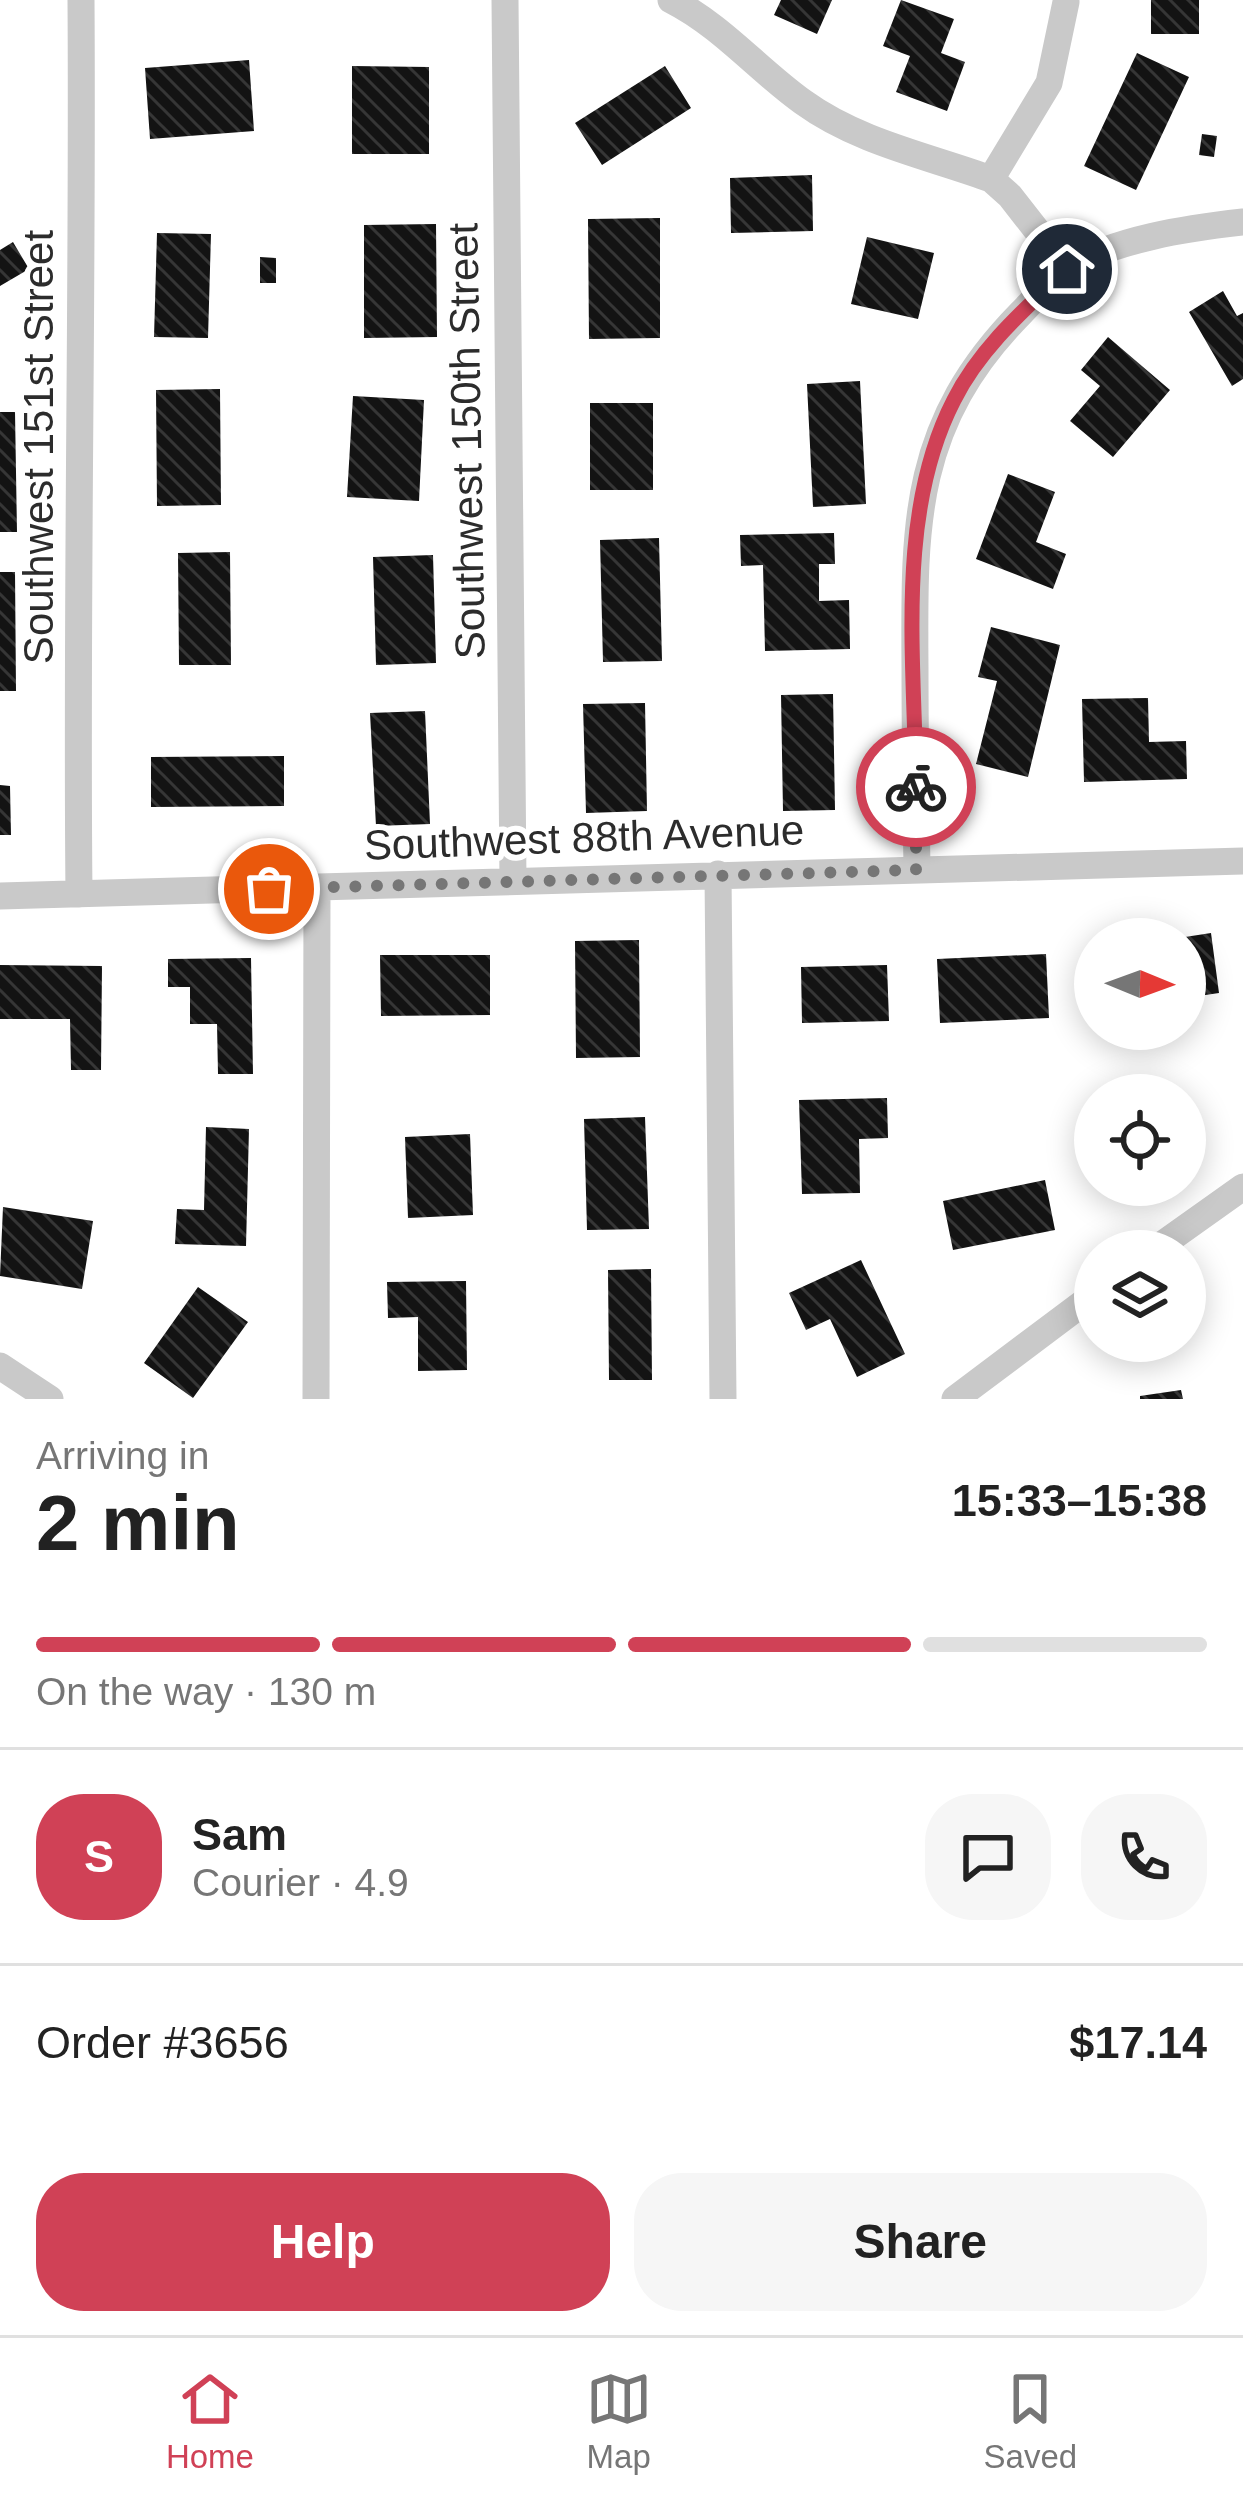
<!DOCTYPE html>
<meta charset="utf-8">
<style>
:root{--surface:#fff;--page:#f6f6f6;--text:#222;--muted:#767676;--line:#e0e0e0;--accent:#d04156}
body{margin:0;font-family:Helvetica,sans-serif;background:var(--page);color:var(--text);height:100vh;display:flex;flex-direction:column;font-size:45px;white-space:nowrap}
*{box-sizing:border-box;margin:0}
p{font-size:39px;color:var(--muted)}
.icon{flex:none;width:66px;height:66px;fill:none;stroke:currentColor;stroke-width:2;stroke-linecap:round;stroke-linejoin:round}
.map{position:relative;height:1399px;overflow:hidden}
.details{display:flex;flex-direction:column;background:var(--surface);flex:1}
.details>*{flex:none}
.needle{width:78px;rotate:91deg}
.buttons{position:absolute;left:1074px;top:918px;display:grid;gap:24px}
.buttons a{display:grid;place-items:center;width:132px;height:132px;border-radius:50%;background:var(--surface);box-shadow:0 6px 30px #0003;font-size:60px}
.pin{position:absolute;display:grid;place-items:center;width:102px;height:102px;color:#fff;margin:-51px;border:6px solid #fff;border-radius:50%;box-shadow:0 3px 12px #0007}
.courier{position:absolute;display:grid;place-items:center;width:120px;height:120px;margin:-60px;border:9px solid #d04156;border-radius:50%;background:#fff;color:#222;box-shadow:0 3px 15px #0007}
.head em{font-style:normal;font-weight:800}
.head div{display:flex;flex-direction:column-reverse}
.head{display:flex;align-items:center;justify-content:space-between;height:204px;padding:0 36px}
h1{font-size:78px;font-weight:800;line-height:90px}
.bar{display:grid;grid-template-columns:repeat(4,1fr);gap:18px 12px;align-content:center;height:144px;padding:0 36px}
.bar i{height:15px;border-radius:9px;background:var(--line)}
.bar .current{background:var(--accent)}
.bar p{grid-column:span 4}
.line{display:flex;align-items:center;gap:30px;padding:0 36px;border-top:3px solid var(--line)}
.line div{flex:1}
.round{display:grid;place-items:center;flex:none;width:126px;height:126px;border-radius:48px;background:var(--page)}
.action{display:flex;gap:24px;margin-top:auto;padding:24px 36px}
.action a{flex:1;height:138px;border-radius:48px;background:var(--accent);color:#fff;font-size:48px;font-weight:800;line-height:138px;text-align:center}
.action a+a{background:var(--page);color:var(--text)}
.dock{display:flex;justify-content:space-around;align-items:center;height:168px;border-top:3px solid var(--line);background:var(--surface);font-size:33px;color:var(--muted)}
.dock a{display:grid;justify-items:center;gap:6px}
.dock .current{color:var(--accent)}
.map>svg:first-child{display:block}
</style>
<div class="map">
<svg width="1243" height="1399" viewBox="0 0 1243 1399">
<defs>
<pattern id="building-back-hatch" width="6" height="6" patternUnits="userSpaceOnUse" patternTransform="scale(3)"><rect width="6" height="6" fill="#131313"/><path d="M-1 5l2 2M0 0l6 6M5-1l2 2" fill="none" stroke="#363636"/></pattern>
</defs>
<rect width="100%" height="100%" fill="#fff"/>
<path fill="url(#building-back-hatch)" d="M781,0h51l-15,34 -43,-19z
M901,0l53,19 -13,34 24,9 -18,49 -51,-19 14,-36 -27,-10z
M1151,0h48v34h-48z
M1137,53l52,24 -53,113 -52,-24z
M249,60l5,71 -104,8 -5,-71z
M352,66l77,1v87h-77z
M665,66l26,42 -89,57 -27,-42z
M1202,134l15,2 -3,21 -15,-2z
M812,175l1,56 -82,2 -1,-55z
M660,218v120l-71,1 -1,-120z
M436,224l1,113 -73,1v-113z
M157,233l54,1 -3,104 -54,-1z
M867,237l67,16 -16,66 -67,-15z
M13,242l16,27 -29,17v-36z
M260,257l16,1v25h-16z
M1223,291l14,25 6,-3v66l-11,7 -43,-74z
M1108,337l62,53 -57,67 -43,-36 30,-35 -19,-16z
M860,381l6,123 -53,3 -6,-123z
M220,389l1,116 -64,1 -1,-116z
M353,396l71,4 -5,101 -72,-4z
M590,403h63v87h-63z
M0,412h15l2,120h-17z
M1008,474l47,18 -19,50 30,12 -13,35 -77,-30z
M834,533l1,31h-16v37l30,-1 1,49 -85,2 -2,-86 -22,1 -1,-31z
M659,538l3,123 -59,1 -3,-122z
M230,552l1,113h-52l-1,-112z
M433,555l3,108 -60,2 -3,-108z
M0,572h15l1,119h-16z
M991,627l69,18 -32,132 -52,-13 21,-83 -19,-4z
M833,694l2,116 -52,1 -2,-116z
M1148,698l1,44 37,-1 1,38 -103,3 -2,-83z
M645,703l2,108 -61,2 -3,-109z
M425,711l5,113 -54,2 -6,-113z
M284,756v50l-133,1v-50z
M0,785l10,1 1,49h-11z
M1211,933l8,60 -34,5v-61z
M639,940l1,117 -64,1 -1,-117z
M1046,954l3,64 -109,5 -3,-64z
M380,955h110v60l-109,1z
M251,958l2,116h-35l-1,-50h-27v-37h-22v-28z
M0,965l102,1 -1,104h-30l-1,-51h-70z
M887,965l2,56 -87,2 -1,-56z
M887,1098l1,40 -29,1 1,54 -58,1 -3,-94z
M645,1117l4,112 -62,1 -3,-111z
M206,1127l43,2 -3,117 -71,-2 2,-35 27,1z
M470,1134l3,81 -65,3 -3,-81z
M1045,1180l10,50 -102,20 -10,-49z
M3,1207l90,14 -11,68 -82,-13z
M861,1260l44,94 -48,23 -27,-58 -24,11 -17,-37z
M651,1269l1,111h-43l-1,-110z
M466,1281l1,89 -49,1v-54l-30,1 -1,-36z
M198,1287l50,35 -55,76 -49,-35z
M1181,1390l2,9h-43v-3z"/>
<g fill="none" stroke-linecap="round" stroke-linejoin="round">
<path stroke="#c9c9c9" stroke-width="27" d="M505,0l8,881
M671,0c51,26 86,69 132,102 55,40 125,54 188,77l19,17 57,73
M991,179l58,-96 17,-81
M917,870c-1,-67 -2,-134 -2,-202 -1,-145 -3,-244 106,-355 14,-14 29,-33 46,-44 46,-30 122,-41 176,-47
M718,874l5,525
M79,894c-3,-298 4,-596 2,-894
M0,896l1243,-35
M1153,1251l90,-64
M0,1366l50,33
M316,1399l1,-511
M955,1399l140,-105"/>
</g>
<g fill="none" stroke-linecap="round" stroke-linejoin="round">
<path stroke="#767676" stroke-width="12" stroke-dasharray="0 21.6" d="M269,889l647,-19v-83"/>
<path stroke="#d04156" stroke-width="15" d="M916,787c-1,-125 -21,-273 38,-387 26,-52 72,-92 113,-131"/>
</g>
<g text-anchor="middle" stroke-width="12" stroke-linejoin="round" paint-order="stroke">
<g font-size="42" fill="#2c2c2c" stroke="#fff">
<text transform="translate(466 441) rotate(-91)" y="15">Southwest 150th Street</text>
<text transform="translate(38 447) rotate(-90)" y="15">Southwest 151st Street</text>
<text transform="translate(584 837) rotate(-2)" y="15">Southwest 88th Avenue</text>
</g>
</g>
</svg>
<div class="buttons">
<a><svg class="needle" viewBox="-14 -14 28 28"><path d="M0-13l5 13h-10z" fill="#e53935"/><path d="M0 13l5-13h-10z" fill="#767676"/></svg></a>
<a><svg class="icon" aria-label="locate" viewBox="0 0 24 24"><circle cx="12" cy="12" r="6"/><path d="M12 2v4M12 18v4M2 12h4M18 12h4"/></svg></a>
<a><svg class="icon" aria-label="layers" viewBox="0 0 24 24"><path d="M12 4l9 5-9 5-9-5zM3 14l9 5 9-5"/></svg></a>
</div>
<div class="pin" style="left:269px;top:889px;background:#ea580c"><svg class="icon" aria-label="bag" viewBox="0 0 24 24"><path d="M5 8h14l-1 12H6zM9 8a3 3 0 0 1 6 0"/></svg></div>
<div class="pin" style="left:1067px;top:269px;background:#1f2937"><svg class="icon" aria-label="home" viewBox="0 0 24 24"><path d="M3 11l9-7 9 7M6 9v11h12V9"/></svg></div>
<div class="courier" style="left:916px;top:787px"><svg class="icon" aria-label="bike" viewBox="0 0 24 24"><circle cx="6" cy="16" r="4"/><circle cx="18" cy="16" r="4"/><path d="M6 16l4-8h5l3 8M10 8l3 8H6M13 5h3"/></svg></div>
</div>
<section class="details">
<div class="head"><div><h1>2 min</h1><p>Arriving in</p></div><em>15:33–15:38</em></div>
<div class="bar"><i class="current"></i><i class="current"></i><i class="current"></i><i></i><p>On the way · 130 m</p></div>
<div class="line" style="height:216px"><b class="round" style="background:var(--accent);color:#fff">S</b><div><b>Sam</b><p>Courier · 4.9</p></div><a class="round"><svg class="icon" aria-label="chat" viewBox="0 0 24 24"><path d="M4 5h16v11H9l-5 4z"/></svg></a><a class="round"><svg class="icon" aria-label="phone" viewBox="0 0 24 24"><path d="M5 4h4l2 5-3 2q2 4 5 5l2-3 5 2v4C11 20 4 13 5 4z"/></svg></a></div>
<div class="line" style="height:156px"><div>Order #3656</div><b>$17.14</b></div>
<div class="action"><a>Help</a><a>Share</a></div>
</section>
<nav class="dock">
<a class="current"><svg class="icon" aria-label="home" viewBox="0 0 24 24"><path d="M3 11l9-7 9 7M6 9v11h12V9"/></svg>Home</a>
<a><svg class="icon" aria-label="map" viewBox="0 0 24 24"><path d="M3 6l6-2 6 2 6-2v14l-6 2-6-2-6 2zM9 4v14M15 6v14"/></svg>Map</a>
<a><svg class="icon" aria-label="saved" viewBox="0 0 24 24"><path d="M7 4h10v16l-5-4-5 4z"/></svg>Saved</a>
</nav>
